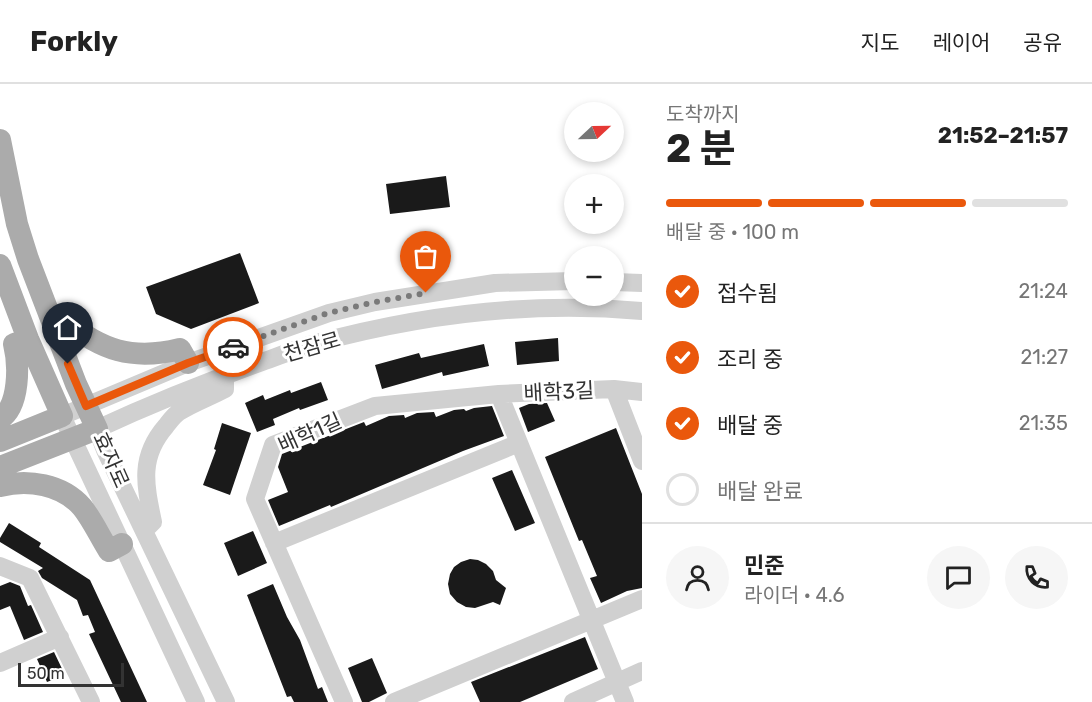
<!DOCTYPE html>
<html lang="ko">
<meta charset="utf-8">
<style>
:root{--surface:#fff;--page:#f6f6f6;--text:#222;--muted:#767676;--line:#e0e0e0;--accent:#ea580c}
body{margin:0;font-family:Rubik,"Noto Sans KR",sans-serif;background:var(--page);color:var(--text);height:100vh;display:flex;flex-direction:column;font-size:22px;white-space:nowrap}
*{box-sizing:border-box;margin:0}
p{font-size:20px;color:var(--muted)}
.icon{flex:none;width:33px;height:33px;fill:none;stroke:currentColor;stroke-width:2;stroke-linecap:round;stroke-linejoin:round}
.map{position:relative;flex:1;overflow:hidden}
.sheet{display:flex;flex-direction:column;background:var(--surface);width:450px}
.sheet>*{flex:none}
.needle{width:39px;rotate:68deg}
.buttons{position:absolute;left:564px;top:18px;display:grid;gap:12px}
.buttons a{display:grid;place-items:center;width:60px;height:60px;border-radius:50%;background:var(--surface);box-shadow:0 3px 9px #0003;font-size:30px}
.scale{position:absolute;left:18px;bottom:15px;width:106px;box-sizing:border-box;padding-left:6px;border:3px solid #333;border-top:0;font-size:16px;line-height:21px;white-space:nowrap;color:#333;-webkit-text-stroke:4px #fff;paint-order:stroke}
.pin{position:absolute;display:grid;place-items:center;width:51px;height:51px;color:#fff;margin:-62px -26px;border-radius:50% 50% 50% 0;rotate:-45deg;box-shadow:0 0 6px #0007}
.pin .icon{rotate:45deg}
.courier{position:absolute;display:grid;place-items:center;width:60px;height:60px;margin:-30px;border:4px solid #ea580c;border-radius:50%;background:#fff;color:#222;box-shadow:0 2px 8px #0007}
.summary em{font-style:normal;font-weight:700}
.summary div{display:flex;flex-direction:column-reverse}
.summary{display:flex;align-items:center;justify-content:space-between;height:102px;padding:0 24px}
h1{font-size:39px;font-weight:700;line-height:45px}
.bar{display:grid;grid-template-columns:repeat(4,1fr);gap:9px 6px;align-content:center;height:72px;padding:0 24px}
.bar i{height:8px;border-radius:4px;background:var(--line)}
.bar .current{background:var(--accent)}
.bar p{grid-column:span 4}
.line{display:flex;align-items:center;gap:15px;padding:0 24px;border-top:2px solid var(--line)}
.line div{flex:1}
.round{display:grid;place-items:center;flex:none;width:63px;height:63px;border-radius:32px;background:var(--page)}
ol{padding:0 24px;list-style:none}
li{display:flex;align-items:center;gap:18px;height:66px}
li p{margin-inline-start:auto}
li .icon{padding:6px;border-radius:50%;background:var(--accent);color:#fff;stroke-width:4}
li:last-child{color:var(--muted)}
li i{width:33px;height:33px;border:3px solid var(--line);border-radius:50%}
header{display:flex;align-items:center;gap:36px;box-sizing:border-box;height:84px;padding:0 30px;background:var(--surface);border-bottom:2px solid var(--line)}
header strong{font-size:28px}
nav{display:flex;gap:33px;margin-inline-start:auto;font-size:21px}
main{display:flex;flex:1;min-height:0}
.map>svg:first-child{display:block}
</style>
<header>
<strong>Forkly</strong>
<nav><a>지도</a><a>레이어</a><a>공유</a></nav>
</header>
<main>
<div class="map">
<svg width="642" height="618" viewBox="0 0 642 618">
<rect width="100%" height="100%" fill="#fff"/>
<path fill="#1a1a1a" d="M446,92l4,31 -60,7 -4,-30z
M240,169l19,50 -68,26 -35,-15 -10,-27z
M558,254l1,23 -42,4 -2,-23z
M484,260l5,22 -46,10 -1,-4 -60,17 -7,-24 44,-12 2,5z
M321,298l7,18 -28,10 -1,-2 -26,11 2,6 -18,7 -12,-29 18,-8 2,5 25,-10 1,3z
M547,319l8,18 -27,11 -9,-24 10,-4z
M492,322l12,30 -41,15 -132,56 -1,-2 -51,21 -11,-26 20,-8 -10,-25 4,-13 82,-32 2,4 23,-10 15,-1 1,3 12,-5 17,-1 2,5 18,-7 10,-1 2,2 8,-3z
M222,339l29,10 -21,62 -27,-10 13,-35 -2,-1z
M616,344l26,66v94l-15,3 -26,12 -11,-25 7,-2 -15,-36 -3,1 -34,-84z
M512,386l23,53 -20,8 -23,-53z
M9,439l32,20 -2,4 51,33 57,122h-26l-32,-68 6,-2 -7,-17 -5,1 -6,-16 -35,-22 -4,-7 5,-3 -43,-26v-4z
M253,447l14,32 -29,13 -14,-33z
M470,475l8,1 8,4 7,7 3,9 10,8 -6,17 -7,-3 -18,6 -9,-1 -9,-5 -7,-8 -2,-10 2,-10 4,-7 7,-5z
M10,498l10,4 8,20 3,-1 12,27 -19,8 -14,-34 -10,4v-24z
M273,500l14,33 13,23 18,49 4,-2 6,15h-34l-3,-6 -4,1 -40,-102z
M585,553l13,32 -78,33h-40l-9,-20z
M54,568l11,23 -18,7 -10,-23z
M372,574l15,35 -18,9h-7l-14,-34z"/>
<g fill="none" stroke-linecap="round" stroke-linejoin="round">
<path stroke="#d0d0d0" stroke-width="18" d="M614,198l28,1
M614,305l28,72
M499,310l126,308
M144,447l9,-9c-8,-38 -14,-65 13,-96 4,-5 8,-11 13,-14 14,-9 31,-15 46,-23v-14
M274,459l245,-100
M0,482l30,12 61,124
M0,579l60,-26
M196,618l-134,-286 126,-53 141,-50 46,-11 120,-19 79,-2
M226,618l-121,-252 -8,-21c54,-25 109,-47 165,-67 17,-6 34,-13 51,-18 106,-29 219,-43 329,-33
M344,618l-89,-203 18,-54 102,-39 124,-12 115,-5 28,3
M394,618l248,-103
M573,618l69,-31"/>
<path stroke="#ababab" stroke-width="22" d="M0,56l17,84 11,35 48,125 21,45 -97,38
M0,181l28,74 34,77 -62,25
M53,240l11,-4c37,30 68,41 116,29l8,14
M0,335c20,-13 19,-55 14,-75l14,-5
M0,402c28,-7 62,-2 82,21 10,12 18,30 27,44l13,-7"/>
</g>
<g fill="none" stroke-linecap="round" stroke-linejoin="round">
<path stroke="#7a7a7a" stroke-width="6" stroke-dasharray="0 10.8" d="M233,263l95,-34 47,-11 51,-9"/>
<path stroke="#ea580c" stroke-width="8" d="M68,280l18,42 102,-43 45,-16"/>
</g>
<g text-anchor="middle" stroke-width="6" stroke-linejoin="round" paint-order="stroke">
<g font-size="21" fill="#333" stroke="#fff">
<text transform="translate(312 263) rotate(-16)" y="7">천잠로</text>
<text transform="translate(559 308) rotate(-3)" y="7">배학3길</text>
<text transform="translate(310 349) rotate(-24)" y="7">배학1길</text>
<text transform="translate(111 376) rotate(66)" y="7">효자로</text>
</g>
</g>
</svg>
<div class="buttons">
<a><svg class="needle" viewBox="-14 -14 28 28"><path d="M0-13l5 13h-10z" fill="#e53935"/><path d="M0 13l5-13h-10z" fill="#767676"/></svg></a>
<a>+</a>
<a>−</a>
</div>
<div class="scale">50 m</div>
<div class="pin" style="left:426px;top:209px;background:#ea580c"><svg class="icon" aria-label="bag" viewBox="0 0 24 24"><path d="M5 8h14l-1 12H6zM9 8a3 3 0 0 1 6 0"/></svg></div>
<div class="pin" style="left:68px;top:280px;background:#1f2937"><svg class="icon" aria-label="home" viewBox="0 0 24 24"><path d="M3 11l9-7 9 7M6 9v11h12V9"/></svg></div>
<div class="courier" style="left:233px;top:263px"><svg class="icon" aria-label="car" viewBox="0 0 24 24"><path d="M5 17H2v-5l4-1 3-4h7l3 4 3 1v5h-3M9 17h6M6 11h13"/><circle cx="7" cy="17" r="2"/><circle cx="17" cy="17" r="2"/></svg></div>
</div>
<section class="sheet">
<div class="summary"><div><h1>2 분</h1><p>도착까지</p></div><em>21:52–21:57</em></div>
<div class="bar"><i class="current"></i><i class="current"></i><i class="current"></i><i></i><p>배달 중 · 100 m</p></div>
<ol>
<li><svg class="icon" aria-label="check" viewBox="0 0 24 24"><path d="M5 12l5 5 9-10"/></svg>접수됨<p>21:24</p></li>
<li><svg class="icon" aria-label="check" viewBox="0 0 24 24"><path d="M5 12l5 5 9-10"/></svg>조리 중<p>21:27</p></li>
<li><svg class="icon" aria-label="check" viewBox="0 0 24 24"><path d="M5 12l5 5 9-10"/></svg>배달 중<p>21:35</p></li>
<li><i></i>배달 완료</li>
</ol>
<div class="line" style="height:108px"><a class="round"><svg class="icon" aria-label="person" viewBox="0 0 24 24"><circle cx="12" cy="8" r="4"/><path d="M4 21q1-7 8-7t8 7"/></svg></a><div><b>민준</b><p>라이더 · 4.6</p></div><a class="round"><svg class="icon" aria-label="chat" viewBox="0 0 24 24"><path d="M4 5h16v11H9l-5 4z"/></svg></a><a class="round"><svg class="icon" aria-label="phone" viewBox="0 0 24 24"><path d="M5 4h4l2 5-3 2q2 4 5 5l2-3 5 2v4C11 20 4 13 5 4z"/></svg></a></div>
</section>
</main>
